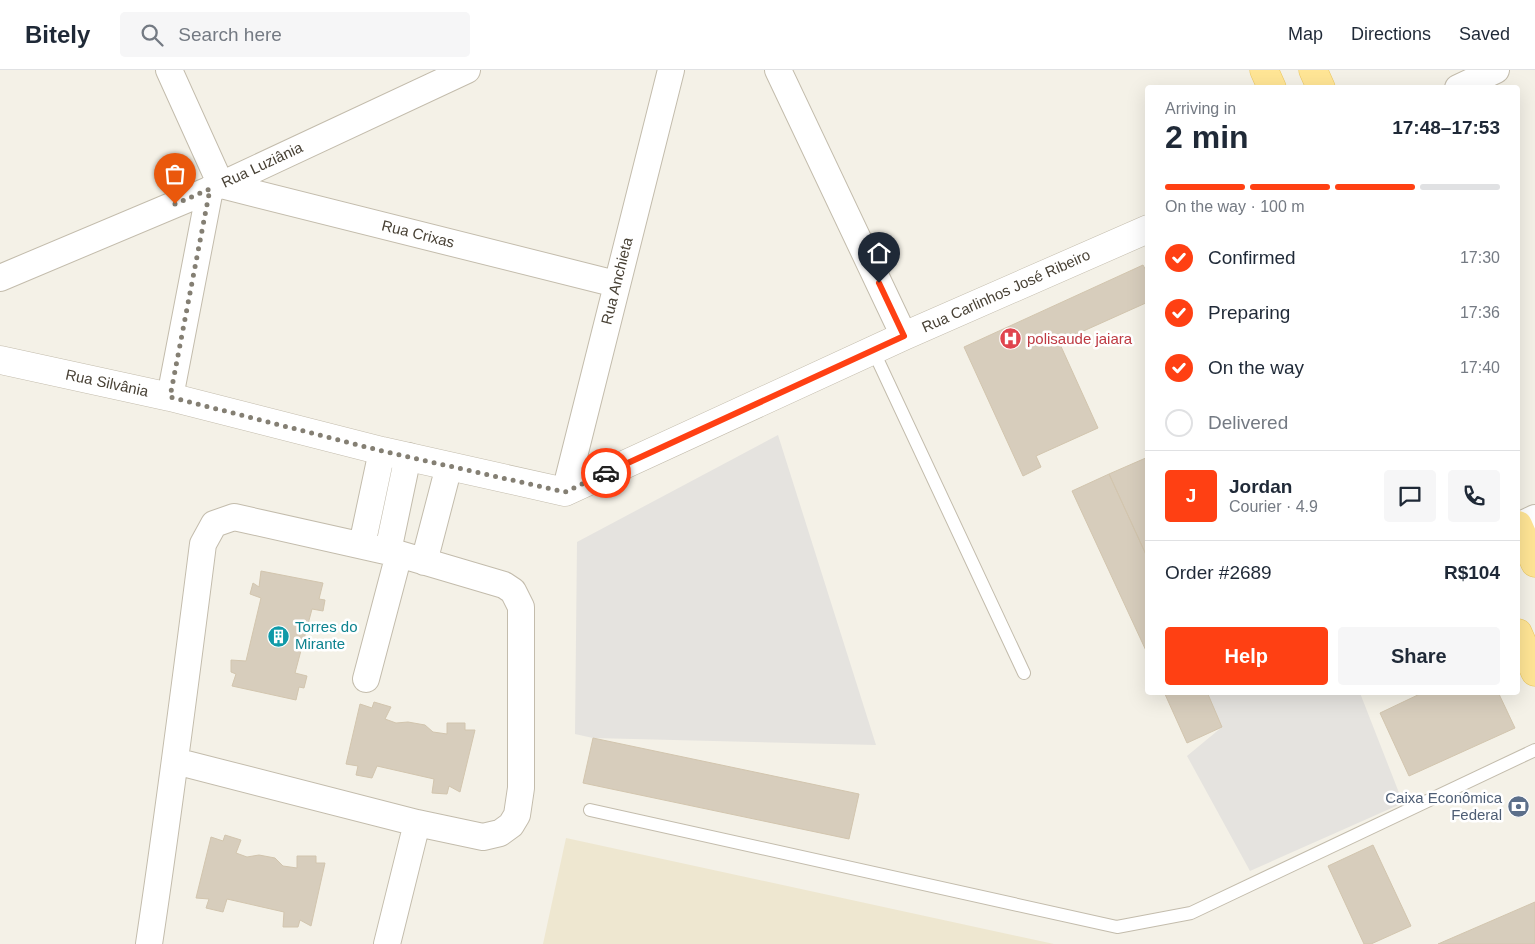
<!DOCTYPE html>
<meta charset="utf-8">
<style>
:root{--surface:#fff;--page:#f6f6f7;--text:#1f2937;--muted:#747a83;--line:#e0e1e3;--accent:#ff4013}
body{margin:0;font-family:Arial,sans-serif;background:var(--page);color:var(--text);height:100vh;display:flex;flex-direction:column;font-size:19px;white-space:nowrap}
*{box-sizing:border-box;margin:0}
p{font-size:16px;color:var(--muted)}
.icon{flex:none;width:28px;height:28px;fill:none;stroke:currentColor;stroke-width:2;stroke-linecap:round;stroke-linejoin:round}
.map{position:relative;flex:1;overflow:hidden}
.details{position:absolute;left:1145px;top:15px;width:375px;height:610px;display:flex;flex-direction:column;background:var(--surface);border-radius:5px;box-shadow:0 5px 20px #0002}
.details>*{flex:none}
.pin{position:absolute;display:grid;place-items:center;width:42px;height:42px;color:#fff;margin:-51px -21px;border-radius:50% 50% 50% 0;rotate:-45deg;box-shadow:0 0 5px #0007}
.pin .icon{rotate:45deg}
.courier{position:absolute;display:grid;place-items:center;width:50px;height:50px;margin:-25px;border:4px solid #ff4013;border-radius:50%;background:#fff;color:#222;box-shadow:0 1px 6px #0007}
.headline em{font-style:normal;font-weight:700}
.headline div{display:flex;flex-direction:column-reverse}
.headline{display:flex;align-items:center;justify-content:space-between;height:85px;padding:0 20px}
h1{font-size:32px;font-weight:700;line-height:38px}
.bar{display:grid;grid-template-columns:repeat(4,1fr);gap:8px 5px;align-content:center;height:60px;padding:0 20px}
.bar i{height:6px;border-radius:4px;background:var(--line)}
.bar .current{background:var(--accent)}
.bar p{grid-column:span 4}
.line{display:flex;align-items:center;gap:12px;padding:0 20px;border-top:1px solid var(--line)}
.line div{flex:1}
.round{display:grid;place-items:center;flex:none;width:52px;height:52px;border-radius:5px;background:var(--page)}
ol{padding:0 20px;list-style:none}
li{display:flex;align-items:center;gap:15px;height:55px}
li p{margin-inline-start:auto}
li .icon{padding:5px;border-radius:50%;background:var(--accent);color:#fff;stroke-width:4}
li:last-child{color:var(--muted)}
li i{width:28px;height:28px;border:2px solid var(--line);border-radius:50%}
.action{display:flex;gap:10px;margin-top:auto;padding:10px 20px}
.action a{flex:1;height:58px;border-radius:5px;background:var(--accent);color:#fff;font-size:20px;font-weight:700;line-height:58px;text-align:center}
.action a+a{background:var(--page);color:var(--text)}
header{display:flex;align-items:center;gap:30px;box-sizing:border-box;height:70px;padding:0 25px;background:var(--surface);border-bottom:1px solid var(--line)}
header strong{font-size:24px}
nav{display:flex;gap:28px;margin-inline-start:auto;font-size:18px}
.search{width:350px;height:45px;background:var(--page);display:flex;align-items:center;gap:12px;box-sizing:border-box;padding:0 18px;border-radius:5px;color:var(--muted);font-size:19px}
.map>svg:first-child{display:block}
</style>
<header>
<strong>Bitely</strong>
<div class="search"><svg class="icon" aria-label="search" viewBox="0 0 24 24"><circle cx="10" cy="10" r="6"/><path d="M15 15l6 6"/></svg>Search here</div>
<nav><a>Map</a><a>Directions</a><a>Saved</a></nav>
</header>
<div class="map">
<svg width="1535" height="874" viewBox="0 0 1535 874">
<rect width="100%" height="100%" fill="#f4f1e7"/>
<path fill="#eee7d0" d="M566,768l488,106h-511z"/>
<path fill="#e5e3df" d="M778,365l98,310 -283,-7 -18,-4 2,-192z
M1207,623h153l43,110 -153,68 -63,-115 35,-29z"/>
<path fill="#d7cdbc" stroke="#d2c5ae" d="M1143,195l5,9v28l-89,40 39,86 -62,28 5,11 -18,9 -59,-129z
M1148,387v102l-39,-85z
M1109,404l39,85v96l-76,-164z
M261,501l62,12 -4,16 6,1 -2,11 -11,-2 -17,64 12,3 -3,12 -5,-1 -3,13 -64,-14 4,-12 -5,-2v-12l15,1 15,-63 -11,-4 3,-11 6,4z
M1164,622h43l15,35 -35,16z
M1424,622h74l17,36 -106,48 -29,-63z
M374,632l17,5 -6,12 11,4 12,-1 17,3 8,7 14,2v-11h18v7h10l-15,62 -11,-6 -2,8 -15,-1 2,-14 -57,-13 -5,12 -16,-3 2,-9 -12,-2 14,-60 12,4z
M593,668l266,56 -10,45 -266,-56z
M225,765l16,5 -5,13 11,4 12,-2 16,3 8,8 14,2v-12h19v7h9l-14,63 -11,-6 -2,7h-15l1,-15 -57,-13 -4,13 -17,-4 3,-9 -13,-1 15,-61 12,4z
M1373,775l38,81 -40,18h-7l-36,-78z
M1535,832v42h-97z"/>
<g fill="none" stroke-linecap="round" stroke-linejoin="round">
<defs>
<path id="service" d="M873,280l151,323
M590,740l527,117 74,-14 344,-163"/>
<path id="minor" d="M169,0l52,115 395,99
M778,0l126,266
M1458,18l38,-18
M0,208l221,-93 246,-115
M170,327l40,-208
M565,422l106,-422
M1518,456l17,-8
M362,475l20,-94
M388,481l20,-95
M424,492l25,-96
M366,609l33,-125
M149,874c20,-133 37,-266 54,-400l11,-20 20,-7 165,37 105,31 9,6 8,16v181l-4,27 -6,10 -11,8 -17,4 -66,-14 -242,-62
M387,874l30,-121"/>
<path id="tertiary" d="M0,290l170,37 212,54 183,41 339,-156 244,-107"/>
<path id="primary" d="M1264,0l8,18
M1313,0l8,18
M1518,455l17,38
M1518,563l17,39"/>
</defs>
<use href="#service" stroke="#c3bcac" stroke-width="14"/>
<use href="#minor" stroke="#c3bcac" stroke-width="28"/>
<use href="#tertiary" stroke="#c3bcac" stroke-width="29"/>
<use href="#primary" stroke="#eac65f" stroke-width="29"/>
<use href="#service" stroke="#fff" stroke-width="12"/>
<use href="#minor" stroke="#fff" stroke-width="26"/>
<use href="#tertiary" stroke="#fff" stroke-width="28"/>
<use href="#primary" stroke="#ffe595" stroke-width="28"/>
</g>
<g fill="none" stroke-linecap="round" stroke-linejoin="round">
<path stroke="#847f73" stroke-width="5" stroke-dasharray="0 9" d="M175,134l35,-15 -40,208 212,54 183,41 41,-19"/>
<path stroke="#ff4013" stroke-width="6" d="M606,403l298,-137 -25,-53"/>
</g>
<defs>
<symbol id="hospital-disc" viewBox="-11 -11 22 22"><circle r="9.5" fill="#e0444e" stroke="#fff"/><path d="M-5-5h3v3.5h4V-5h3V5h-3V1.5h-4V5h-3Z" fill="#fff"/></symbol>
<symbol id="building-disc" viewBox="-11 -11 22 22"><circle r="9.5" fill="#0f9aa8" stroke="#fff"/><path d="M-4-6H4V6H1V3H-1V6H-4ZM-2.5-4.3h1.7v1.8h-1.7ZM.8-4.3h1.7v1.8H.8ZM-2.5-1h1.7V.8h-1.7ZM.8-1h1.7V.8H.8Z" fill="#fff"/></symbol>
<symbol id="bank-disc" viewBox="-11 -11 22 22"><circle r="9.5" fill="#5c6f8a" stroke="#fff"/><path d="M-6-4H6V4H-6ZM0-2.3a2.3 2.3 0 1 0 0 4.6a2.3 2.3 0 1 0 0-4.6Z" fill="#fff"/></symbol>
</defs>
<g fill-rule="evenodd">
<use href="#hospital-disc" x="998" y="256" width="25" height="25"/>
<use href="#building-disc" x="266" y="554" width="25" height="25"/>
<use href="#bank-disc" x="1506" y="724" width="25" height="25"/>
</g>
<g text-anchor="middle" stroke-width="5" stroke-linejoin="round" paint-order="stroke">
<g font-size="15" fill="#484135" stroke="#fff">
<text transform="translate(262 95) rotate(-25)" y="5">Rua Luziânia</text>
<text transform="translate(418 164) rotate(14)" y="5">Rua Crixas</text>
<text transform="translate(617 211) rotate(-76)" y="5">Rua Anchieta</text>
<text transform="translate(1006 221) rotate(-24)" y="5">Rua Carlinhos José Ribeiro</text>
<text transform="translate(107 313) rotate(12)" y="5">Rua Silvânia</text>
</g>
<g font-size="15" fill="#be3a42" stroke="#fff" text-anchor="start">
<text x="1027" y="274">polisaude jaiara</text>
</g>
<g font-size="15" fill="#0d838f" stroke="#fff" text-anchor="start">
<text x="295" y="562">Torres do<tspan x="295" dy="17">Mirante</tspan></text>
</g>
<g font-size="15" fill="#4e5e75" stroke="#fff" text-anchor="end">
<text x="1502" y="733">Caixa Econômica<tspan x="1502" dy="17">Federal</tspan></text>
</g>
</g>
</svg>
<div class="pin" style="left:175px;top:134px;background:#ea580c"><svg class="icon" aria-label="bag" viewBox="0 0 24 24"><path d="M5 8h14l-1 12H6zM9 8a3 3 0 0 1 6 0"/></svg></div>
<div class="pin" style="left:879px;top:213px;background:#1f2937"><svg class="icon" aria-label="home" viewBox="0 0 24 24"><path d="M3 11l9-7 9 7M6 9v11h12V9"/></svg></div>
<div class="courier" style="left:606px;top:403px"><svg class="icon" aria-label="car" viewBox="0 0 24 24"><path d="M5 17H2v-5l4-1 3-4h7l3 4 3 1v5h-3M9 17h6M6 11h13"/><circle cx="7" cy="17" r="2"/><circle cx="17" cy="17" r="2"/></svg></div>
<section class="details">
<div class="headline"><div><h1>2 min</h1><p>Arriving in</p></div><em>17:48–17:53</em></div>
<div class="bar"><i class="current"></i><i class="current"></i><i class="current"></i><i></i><p>On the way · 100 m</p></div>
<ol>
<li><svg class="icon" aria-label="check" viewBox="0 0 24 24"><path d="M5 12l5 5 9-10"/></svg>Confirmed<p>17:30</p></li>
<li><svg class="icon" aria-label="check" viewBox="0 0 24 24"><path d="M5 12l5 5 9-10"/></svg>Preparing<p>17:36</p></li>
<li><svg class="icon" aria-label="check" viewBox="0 0 24 24"><path d="M5 12l5 5 9-10"/></svg>On the way<p>17:40</p></li>
<li><i></i>Delivered</li>
</ol>
<div class="line" style="height:90px"><b class="round" style="background:var(--accent);color:#fff">J</b><div><b>Jordan</b><p>Courier · 4.9</p></div><a class="round"><svg class="icon" aria-label="chat" viewBox="0 0 24 24"><path d="M4 5h16v11H9l-5 4z"/></svg></a><a class="round"><svg class="icon" aria-label="phone" viewBox="0 0 24 24"><path d="M5 4h4l2 5-3 2q2 4 5 5l2-3 5 2v4C11 20 4 13 5 4z"/></svg></a></div>
<div class="line" style="height:65px"><div>Order #2689</div><b>R$104</b></div>
<div class="action"><a>Help</a><a>Share</a></div>
</section>
</div>
